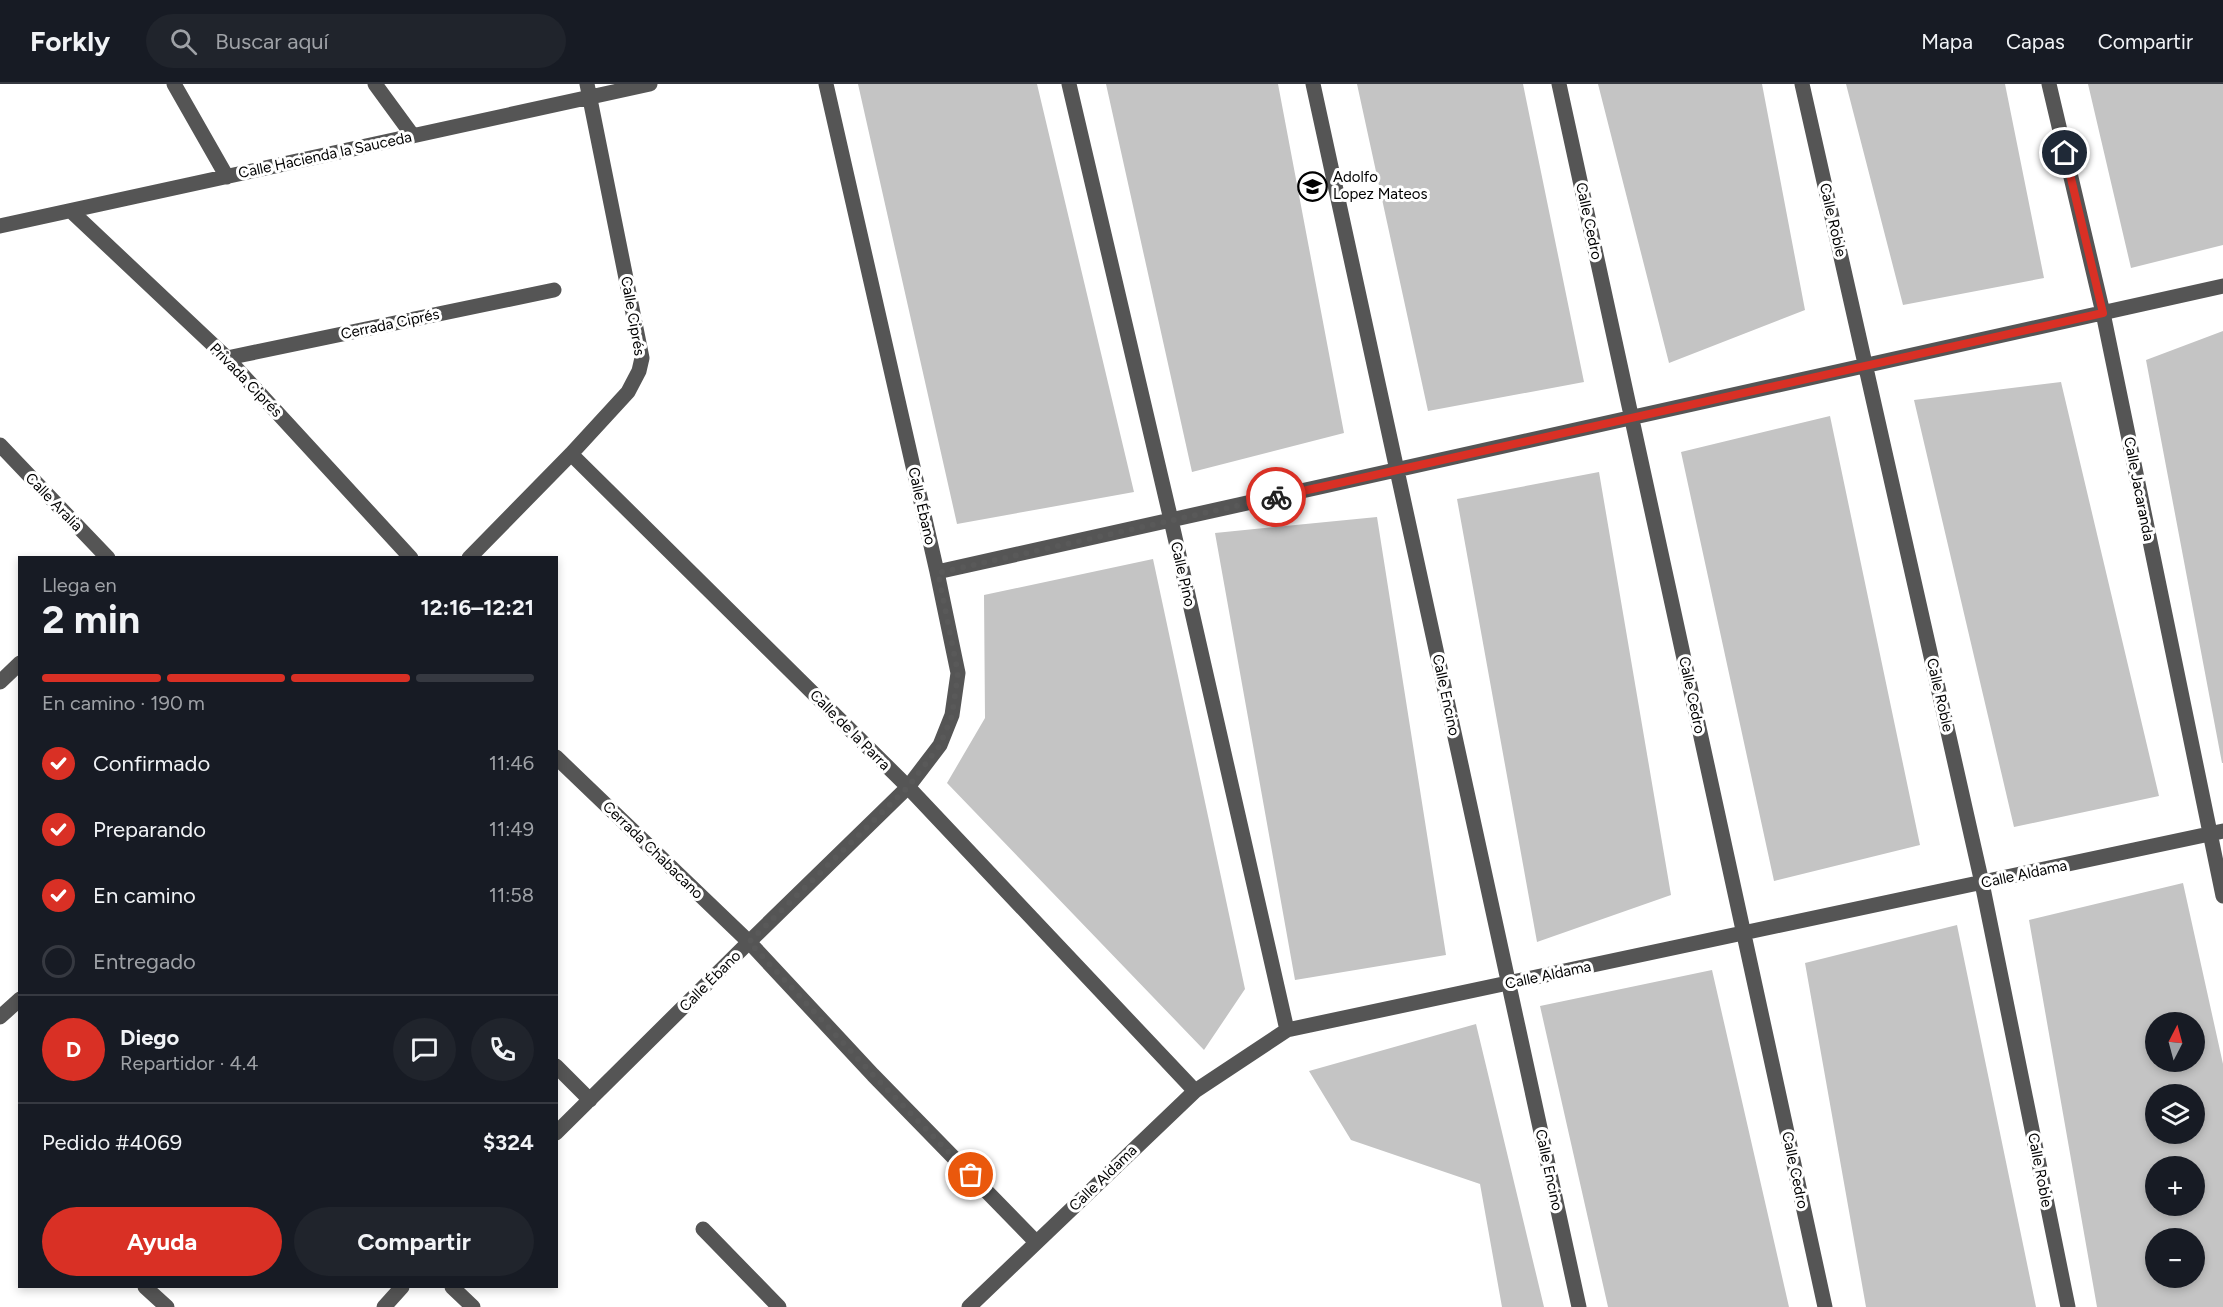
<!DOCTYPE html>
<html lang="es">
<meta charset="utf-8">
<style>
:root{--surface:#171b24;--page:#20242c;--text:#f1f3f6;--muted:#9ea1a6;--line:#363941;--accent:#d93025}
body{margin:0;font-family:Figtree,sans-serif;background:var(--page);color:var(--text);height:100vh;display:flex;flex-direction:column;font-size:22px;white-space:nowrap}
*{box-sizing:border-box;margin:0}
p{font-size:20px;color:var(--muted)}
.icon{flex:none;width:33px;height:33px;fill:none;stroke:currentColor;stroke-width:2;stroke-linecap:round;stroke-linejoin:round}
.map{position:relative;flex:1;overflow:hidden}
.drawer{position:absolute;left:18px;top:472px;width:540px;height:732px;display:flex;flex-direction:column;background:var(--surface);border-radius:0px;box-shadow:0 3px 9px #0003}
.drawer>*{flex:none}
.needle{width:39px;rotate:6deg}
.tools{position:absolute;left:2145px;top:928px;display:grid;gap:12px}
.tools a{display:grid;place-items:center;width:60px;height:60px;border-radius:50%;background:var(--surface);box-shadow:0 3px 9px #0003;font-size:30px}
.pin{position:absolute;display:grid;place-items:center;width:51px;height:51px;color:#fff;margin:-26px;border:3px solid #fff;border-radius:50%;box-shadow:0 2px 6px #0007}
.courier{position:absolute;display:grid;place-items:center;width:60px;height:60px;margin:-30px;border:4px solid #d93025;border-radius:50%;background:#fff;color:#222;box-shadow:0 2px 8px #0007}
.overview em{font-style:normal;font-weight:700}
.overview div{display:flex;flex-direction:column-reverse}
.overview{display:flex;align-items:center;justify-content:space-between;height:102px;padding:0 24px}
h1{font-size:39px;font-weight:700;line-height:45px}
.bar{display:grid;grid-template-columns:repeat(4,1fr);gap:9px 6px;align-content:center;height:72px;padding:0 24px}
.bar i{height:8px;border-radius:4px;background:var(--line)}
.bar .on{background:var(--accent)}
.bar p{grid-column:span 4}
.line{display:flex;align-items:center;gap:15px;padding:0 24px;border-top:2px solid var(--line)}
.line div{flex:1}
.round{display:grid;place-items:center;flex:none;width:63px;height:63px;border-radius:32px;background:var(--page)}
ol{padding:0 24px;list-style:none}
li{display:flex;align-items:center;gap:18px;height:66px}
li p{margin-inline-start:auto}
li .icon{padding:6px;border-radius:50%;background:var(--accent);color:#fff;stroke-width:4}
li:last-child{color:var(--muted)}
li i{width:33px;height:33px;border:3px solid var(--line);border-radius:50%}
.primary-button{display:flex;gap:12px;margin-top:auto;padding:12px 24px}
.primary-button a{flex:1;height:69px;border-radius:36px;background:var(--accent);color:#fff;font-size:24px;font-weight:700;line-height:69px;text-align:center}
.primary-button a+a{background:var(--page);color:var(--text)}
header{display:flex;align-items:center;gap:36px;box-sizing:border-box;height:84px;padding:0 30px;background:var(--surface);border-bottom:2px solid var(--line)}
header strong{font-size:28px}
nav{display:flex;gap:33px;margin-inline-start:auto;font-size:21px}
.search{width:420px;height:54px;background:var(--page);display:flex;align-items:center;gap:15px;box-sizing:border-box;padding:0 21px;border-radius:33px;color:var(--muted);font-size:22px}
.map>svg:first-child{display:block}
</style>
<header>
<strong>Forkly</strong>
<div class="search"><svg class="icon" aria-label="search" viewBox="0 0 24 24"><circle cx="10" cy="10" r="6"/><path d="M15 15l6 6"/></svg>Buscar aquí</div>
<nav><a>Mapa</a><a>Capas</a><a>Compartir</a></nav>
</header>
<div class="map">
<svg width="2223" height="1223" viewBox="0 0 2223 1223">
<rect width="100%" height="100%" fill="#fff"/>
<path fill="#c4c4c4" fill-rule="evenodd" d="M858,0h179l97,408 -177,32z
M1106,0h172l66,349 -152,39z
M1357,0h166l61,298 -156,29z
M1598,0h164l43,226 -136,53z
M1846,0h159l39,194 -141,27z
M2088,0h135v161l-92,23z
M2223,247v432h-1l-76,-403z
M2061,298l98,414 -145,31 -100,-427z
M1830,332l90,429 -146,36 -93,-429z
M1599,388l72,423 -134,47 -80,-443z
M1377,433l69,438 -151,25 -80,-447z
M1153,475l92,430 -41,61 -257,-267 38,-65 -1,-123z
M2183,799l40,181v243h-126l-68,-387zM2156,939h38v39h-38zM2156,1011h38v39h-38zM2156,1083h38v39h-38zM2156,1155h38v39h-38z
M1957,841l79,382h-170l-61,-344z
M1712,886l77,337h-181l-68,-301z
M1476,940l68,283h-42l-22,-123 -129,-44 -42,-69z"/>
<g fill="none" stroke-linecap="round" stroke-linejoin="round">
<path stroke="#555" stroke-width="15" d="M174,0l53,93
M375,0l38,52
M1069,0l102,436 116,510
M1313,0l266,1223
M1559,0l266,1223
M1802,0l180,799 86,424
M2049,0l54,229 120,583
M71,127l156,147 184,200
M0,142l650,-142
M227,274l327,-68
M0,361l108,113
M571,370l337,333 287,304
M469,474l102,-104 57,-62 11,-21 3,-13 -55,-274
M937,488l1286,-286
M0,598l20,-19
M556,673l193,185 124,133 163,167
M0,933l20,-18
M556,982l34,34
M556,1049l193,-191 159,-155 32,-42 12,-30 6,-42 -21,-101 -111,-488
M703,1145l76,78
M145,1203l22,20
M452,1203l21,20
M384,1223l18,-20
M969,1223l226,-216 92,-61 936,-199"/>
</g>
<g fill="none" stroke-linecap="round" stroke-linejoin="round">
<path stroke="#595959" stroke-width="6" stroke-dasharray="0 10.8" d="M971,1091l-98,-100 -124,-133 159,-155 32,-42 12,-29 6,-43 -20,-100 338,-76"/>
<path stroke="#d93025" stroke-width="8" d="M1276,413l827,-184 -38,-160"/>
</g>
<defs>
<symbol id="school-ring" viewBox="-11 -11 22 22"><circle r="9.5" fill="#fff" stroke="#000" stroke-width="1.5"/><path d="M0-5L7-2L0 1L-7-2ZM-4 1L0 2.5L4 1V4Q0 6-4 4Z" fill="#000"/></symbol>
</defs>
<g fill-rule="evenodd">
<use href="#school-ring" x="1296" y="86" width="33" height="33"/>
</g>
<g text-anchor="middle" stroke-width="6" stroke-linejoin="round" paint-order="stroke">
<g font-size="15" fill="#000" stroke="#fff">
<text transform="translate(325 71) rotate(-12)" y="5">Calle Hacienda la Sauceda</text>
<text transform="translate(1833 136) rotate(77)" y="5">Calle Roble</text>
<text transform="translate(1589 137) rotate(78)" y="5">Calle Cedro</text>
<text transform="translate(633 232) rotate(80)" y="5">Calle Ciprés</text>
<text transform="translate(390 240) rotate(-12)" y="5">Cerrada Ciprés</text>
<text transform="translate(246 296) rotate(46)" y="5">Privada Ciprés</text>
<text transform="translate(2139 405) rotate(79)" y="5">Calle Jacaranda</text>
<text transform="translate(54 418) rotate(46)" y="5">Calle Aralia</text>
<text transform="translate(922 422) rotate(77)" y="5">Calle Ébano</text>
<text transform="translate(1183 490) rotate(77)" y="5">Calle Pino</text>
<text transform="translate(1446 611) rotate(78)" y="5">Calle Encino</text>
<text transform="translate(1692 611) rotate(78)" y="5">Calle Cedro</text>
<text transform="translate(1940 611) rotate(77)" y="5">Calle Roble</text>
<text transform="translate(850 646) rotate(45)" y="5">Calle de la Parra</text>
<text transform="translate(653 766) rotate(44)" y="5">Cerrada Chabacano</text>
<text transform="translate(2024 790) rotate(-12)" y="5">Calle Aldama</text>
<text transform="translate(1548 891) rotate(-12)" y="5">Calle Aldama</text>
<text transform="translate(710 897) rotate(-45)" y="5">Calle Ébano</text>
<text transform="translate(1549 1086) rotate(78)" y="5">Calle Encino</text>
<text transform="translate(1795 1086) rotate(78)" y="5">Calle Cedro</text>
<text transform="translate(2040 1086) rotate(79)" y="5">Calle Roble</text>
<text transform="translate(1103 1094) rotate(-44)" y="5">Calle Aldama</text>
</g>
<g font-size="15" fill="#000" stroke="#fff" text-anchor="start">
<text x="1333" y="98">Adolfo<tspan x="1333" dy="17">Lopez Mateos</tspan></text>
</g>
</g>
</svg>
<div class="tools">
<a><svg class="needle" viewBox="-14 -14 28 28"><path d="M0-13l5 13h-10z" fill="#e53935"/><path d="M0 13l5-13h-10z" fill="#9ea1a6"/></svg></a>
<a><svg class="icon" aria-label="layers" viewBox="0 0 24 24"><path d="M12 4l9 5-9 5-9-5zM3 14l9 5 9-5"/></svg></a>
<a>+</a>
<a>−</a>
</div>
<div class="pin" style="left:971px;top:1091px;background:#ea580c"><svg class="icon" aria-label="bag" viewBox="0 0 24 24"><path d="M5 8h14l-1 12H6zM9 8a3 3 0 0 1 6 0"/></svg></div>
<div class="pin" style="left:2065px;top:69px;background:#1f2937"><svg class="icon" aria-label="home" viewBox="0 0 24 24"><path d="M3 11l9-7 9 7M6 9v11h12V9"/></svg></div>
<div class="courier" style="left:1276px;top:413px"><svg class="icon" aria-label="bike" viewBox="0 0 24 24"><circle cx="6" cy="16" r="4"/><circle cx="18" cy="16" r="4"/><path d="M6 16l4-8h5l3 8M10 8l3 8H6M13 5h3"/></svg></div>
<section class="drawer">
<div class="overview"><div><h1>2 min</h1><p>Llega en</p></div><em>12:16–12:21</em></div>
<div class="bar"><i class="on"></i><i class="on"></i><i class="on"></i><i></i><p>En camino · 190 m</p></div>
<ol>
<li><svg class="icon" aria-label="check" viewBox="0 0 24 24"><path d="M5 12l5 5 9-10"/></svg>Confirmado<p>11:46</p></li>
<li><svg class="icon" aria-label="check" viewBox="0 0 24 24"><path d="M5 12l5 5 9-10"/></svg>Preparando<p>11:49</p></li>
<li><svg class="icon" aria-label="check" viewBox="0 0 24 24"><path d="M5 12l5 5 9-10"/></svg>En camino<p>11:58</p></li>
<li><i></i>Entregado</li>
</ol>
<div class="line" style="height:108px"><b class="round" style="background:var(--accent);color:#fff">D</b><div><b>Diego</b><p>Repartidor · 4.4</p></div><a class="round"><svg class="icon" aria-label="chat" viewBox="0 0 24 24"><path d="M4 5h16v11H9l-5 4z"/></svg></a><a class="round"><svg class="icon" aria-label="phone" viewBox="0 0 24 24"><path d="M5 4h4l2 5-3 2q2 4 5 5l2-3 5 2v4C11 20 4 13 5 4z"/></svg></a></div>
<div class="line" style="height:78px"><div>Pedido #4069</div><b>$324</b></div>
<div class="primary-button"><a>Ayuda</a><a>Compartir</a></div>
</section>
</div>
